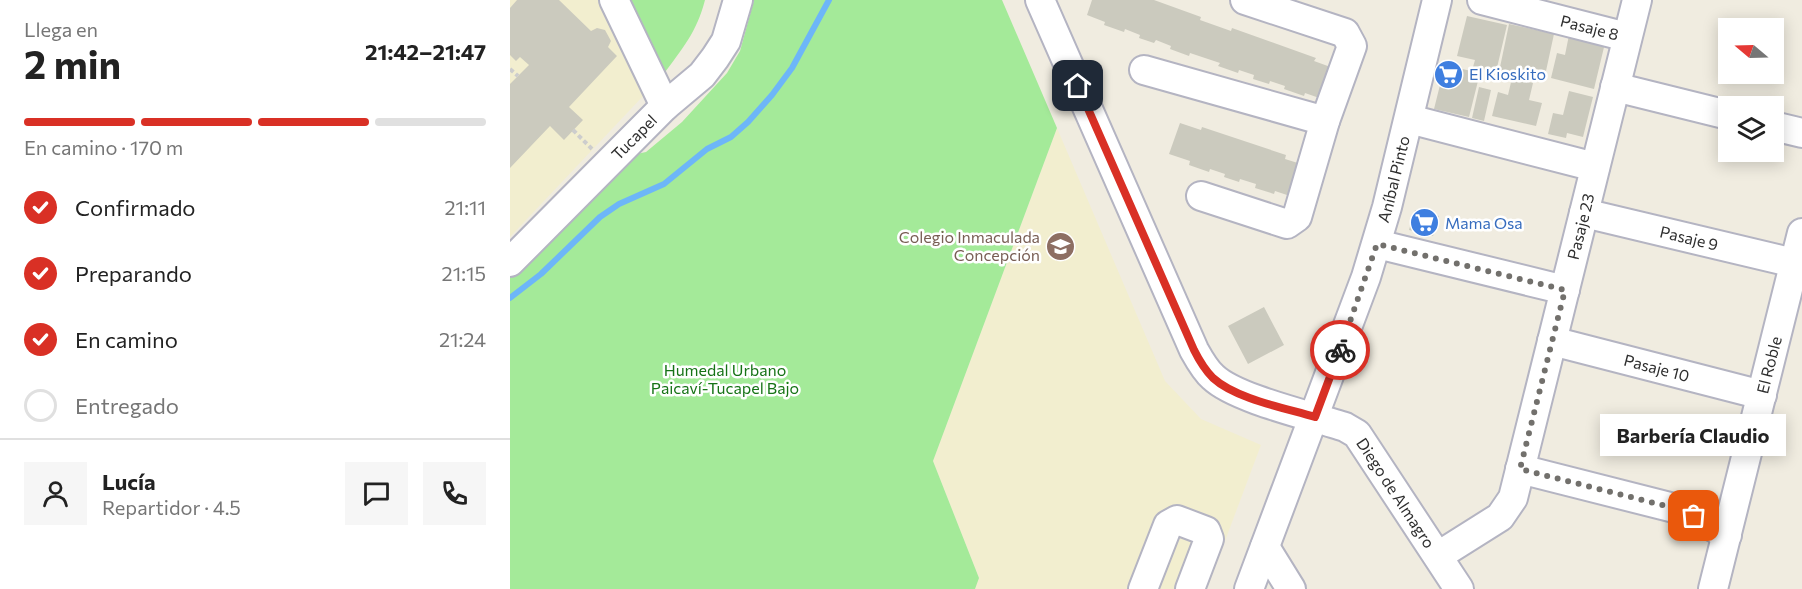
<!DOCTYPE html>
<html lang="es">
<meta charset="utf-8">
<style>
:root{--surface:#fff;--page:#f6f6f6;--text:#222;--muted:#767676;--line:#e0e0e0;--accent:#d93025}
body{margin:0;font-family:Commissioner,sans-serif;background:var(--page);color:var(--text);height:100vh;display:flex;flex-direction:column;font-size:22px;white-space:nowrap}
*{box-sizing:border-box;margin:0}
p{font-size:20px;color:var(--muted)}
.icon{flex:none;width:33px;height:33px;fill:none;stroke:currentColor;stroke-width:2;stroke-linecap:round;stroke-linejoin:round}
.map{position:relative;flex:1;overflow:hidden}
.sheet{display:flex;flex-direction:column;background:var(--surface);width:510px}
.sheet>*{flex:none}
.needle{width:39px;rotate:289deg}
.tools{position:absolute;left:1208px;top:18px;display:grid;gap:12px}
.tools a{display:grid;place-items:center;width:66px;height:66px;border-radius:0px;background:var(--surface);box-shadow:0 3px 15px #0003;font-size:30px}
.pin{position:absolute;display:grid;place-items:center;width:51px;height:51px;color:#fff;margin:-26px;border-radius:12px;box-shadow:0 3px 9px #0006}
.courier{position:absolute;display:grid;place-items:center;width:60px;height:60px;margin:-30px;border:4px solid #d93025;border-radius:50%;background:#fff;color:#222;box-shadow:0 2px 8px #0007}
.bubble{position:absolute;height:42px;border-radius:0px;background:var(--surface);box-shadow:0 3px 15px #0003;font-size:20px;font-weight:700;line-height:42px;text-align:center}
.head em{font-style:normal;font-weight:700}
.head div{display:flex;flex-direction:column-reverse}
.head{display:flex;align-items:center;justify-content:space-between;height:102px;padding:0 24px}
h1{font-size:39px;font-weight:700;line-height:45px}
.bar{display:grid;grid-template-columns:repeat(4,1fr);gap:9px 6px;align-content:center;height:72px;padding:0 24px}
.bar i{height:8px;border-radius:4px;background:var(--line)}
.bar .on{background:var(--accent)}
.bar p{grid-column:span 4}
.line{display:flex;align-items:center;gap:15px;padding:0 24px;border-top:2px solid var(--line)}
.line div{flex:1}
.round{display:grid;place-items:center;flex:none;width:63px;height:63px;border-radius:0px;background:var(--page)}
ol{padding:0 24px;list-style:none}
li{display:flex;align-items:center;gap:18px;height:66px}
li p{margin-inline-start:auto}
li .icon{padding:6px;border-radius:50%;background:var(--accent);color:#fff;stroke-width:4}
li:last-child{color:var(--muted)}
li i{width:33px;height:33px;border:3px solid var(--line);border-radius:50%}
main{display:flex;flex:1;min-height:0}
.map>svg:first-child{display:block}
</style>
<main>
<section class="sheet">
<div class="head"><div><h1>2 min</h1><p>Llega en</p></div><em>21:42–21:47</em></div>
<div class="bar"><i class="on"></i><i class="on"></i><i class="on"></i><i></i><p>En camino · 170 m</p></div>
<ol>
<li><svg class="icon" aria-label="check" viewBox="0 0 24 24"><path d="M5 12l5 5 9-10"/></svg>Confirmado<p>21:11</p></li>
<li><svg class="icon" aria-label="check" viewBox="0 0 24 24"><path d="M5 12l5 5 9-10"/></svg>Preparando<p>21:15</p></li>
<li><svg class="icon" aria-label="check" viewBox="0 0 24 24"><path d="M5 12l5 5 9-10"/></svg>En camino<p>21:24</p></li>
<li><i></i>Entregado</li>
</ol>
<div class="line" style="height:108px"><a class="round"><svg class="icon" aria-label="person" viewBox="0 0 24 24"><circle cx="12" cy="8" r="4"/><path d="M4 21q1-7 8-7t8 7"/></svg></a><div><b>Lucía</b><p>Repartidor · 4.5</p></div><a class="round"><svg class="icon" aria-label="chat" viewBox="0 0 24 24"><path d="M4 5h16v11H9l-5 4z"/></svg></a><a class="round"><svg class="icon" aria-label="phone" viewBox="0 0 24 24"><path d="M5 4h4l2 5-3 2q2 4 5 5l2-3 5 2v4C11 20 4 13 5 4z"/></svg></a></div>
</section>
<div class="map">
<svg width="1292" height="589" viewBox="0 0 1292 589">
<rect width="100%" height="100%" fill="#f0ece0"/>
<path fill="#f2eecf" d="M0,0h119l17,93 -136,144z
M547,128l108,253 36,38 60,26 -54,144h-232l4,-11 -46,-117z"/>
<path fill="#a4ea99" d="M119,0h76c-8,32 -23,49 -42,75z
M244,0h248l55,128 -124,333 46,117 -4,11h-465v-320l122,-114 14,-3 36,-30 45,-49 13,-22z"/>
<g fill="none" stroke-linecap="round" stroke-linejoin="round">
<path stroke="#6db6f8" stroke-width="6" d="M0,298l31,-24 59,-57 19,-13 45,-20 43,-35 24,-12 17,-15 24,-27 20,-27 37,-68"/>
</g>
<path fill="#cbcabe" d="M7,0h42l32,31 6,-3 8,2 6,11 -3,6 9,9 -48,51 14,13 -19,20 -14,-14 -40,42v-84l19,-19 -9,-8 -4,4 -6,-6v-47z
M582,0h62l47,17 -1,3 31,11 1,-3 84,30 -2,3 22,8 -11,31 -20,-7 -1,3 -20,-7 1,-3 -15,-5 -1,3 -16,-5 1,-4 -15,-5 -1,3 -20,-7 2,-3 -30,-10 -1,3 -19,-7 1,-3 -15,-6 -2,3 -15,-5 1,-3 -15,-6 -1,3 -20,-7 1,-3 -18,-7z
M957,16l40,9 -11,47 -23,-5 2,-7 -18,-4z
M999,24l45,10 -8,37 -18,-4 -2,10 -27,-5z
M1059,35l36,8 -11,46 -43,-11 6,-25 8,2z
M935,65l35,8 -11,44 -35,-8z
M1002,78l21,5 -4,17 13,3 -6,23 -44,-10 6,-24 10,3z
M969,87l12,3 -7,31 -12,-3z
M1059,91l24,6 -10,40 -16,-4 -1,5 -18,-4 5,-21 10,2z
M670,123l21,7 1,-3 84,28 -1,4 16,5 -11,32 -15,-5 -1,3 -19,-6 1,-4 -16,-5 -1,3 -15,-5 1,-3 -15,-5 -1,3 -20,-7 1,-4 -21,-7z
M905,210l24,6 -6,20 -24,-6z
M754,307l20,38 -36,19 -20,-38z"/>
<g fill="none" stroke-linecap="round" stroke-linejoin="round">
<defs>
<g id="minor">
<path d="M104,0l51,106"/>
<path id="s1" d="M530,0l154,350c5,9 11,20 19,27 23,22 99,39 132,50l12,7 102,155"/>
<path id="s2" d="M972,0l145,37"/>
<path d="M634,70l181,51"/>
<path d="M1105,87l113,28"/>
<path d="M899,119l186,48"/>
<path d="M1263,126l29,7"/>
<path d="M691,196l86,28 10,-7 28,-96 27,-75 -7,-13 -100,-33"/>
<path id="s3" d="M1074,213l210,50"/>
<path d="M867,244l188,46"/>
<path id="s4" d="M0,262l155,-156 37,-31 13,-17 11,-17 12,-41"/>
<path id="s5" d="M1042,341l210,54"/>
<path d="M1010,469l154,39 20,8 33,19"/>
<path d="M755,547l26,42"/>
<path id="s6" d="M928,556l62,-39 13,-19 124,-498"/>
<path d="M633,589l25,-64 9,-5 29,11 3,8 -19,50"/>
<path id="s7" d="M739,589l117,-312 21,-70 50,-207"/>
<path id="s8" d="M1203,589l89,-356"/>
</g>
</defs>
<use href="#minor" stroke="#b4b4c2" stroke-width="32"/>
<path stroke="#cdcdcd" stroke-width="4" stroke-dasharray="4.5 3" stroke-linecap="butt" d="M0,69l8,7
M63,130l19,19"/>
<use href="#minor" stroke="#fff" stroke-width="28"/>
</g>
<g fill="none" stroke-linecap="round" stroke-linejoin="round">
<path stroke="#72706c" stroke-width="6" stroke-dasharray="0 10.8" d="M830,350l37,-106 188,46 -45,179 154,39 20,8"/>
<path stroke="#d93025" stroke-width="8" d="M568,86l116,264c5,10 11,20 19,28 23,21 72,30 102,39l25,-67"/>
</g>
<defs>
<symbol id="supermarket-disc" viewBox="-11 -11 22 22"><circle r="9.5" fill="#3f7fe0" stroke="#fff"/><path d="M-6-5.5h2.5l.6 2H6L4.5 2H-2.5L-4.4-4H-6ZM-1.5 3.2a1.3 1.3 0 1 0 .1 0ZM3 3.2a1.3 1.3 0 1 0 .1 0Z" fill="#fff"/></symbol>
<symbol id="school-disc" viewBox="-11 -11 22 22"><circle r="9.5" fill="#8d6e63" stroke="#fff"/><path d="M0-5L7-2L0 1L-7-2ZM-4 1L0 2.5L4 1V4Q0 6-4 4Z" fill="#fff"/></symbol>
</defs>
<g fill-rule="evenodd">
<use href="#supermarket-disc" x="922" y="58" width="33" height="33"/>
<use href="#supermarket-disc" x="898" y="206" width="33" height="33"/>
<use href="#school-disc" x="534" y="230" width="33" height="33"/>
</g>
<g text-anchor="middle" stroke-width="5" stroke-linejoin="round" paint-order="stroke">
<g font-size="16" fill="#2e2e2e" stroke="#fff">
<text dy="6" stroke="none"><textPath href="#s2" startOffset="111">Pasaje 8</textPath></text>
<text dy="6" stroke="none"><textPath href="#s4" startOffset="176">Tucapel</textPath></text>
<text dy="6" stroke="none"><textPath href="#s7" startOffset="435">Aníbal Pinto</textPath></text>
<text dy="6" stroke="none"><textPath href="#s6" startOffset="376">Pasaje 23</textPath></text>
<text dy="6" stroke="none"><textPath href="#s3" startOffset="108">Pasaje 9</textPath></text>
<text dy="6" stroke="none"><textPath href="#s8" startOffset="231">El Roble</textPath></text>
<text dy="6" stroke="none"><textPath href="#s5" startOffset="108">Pasaje 10</textPath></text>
<text dy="6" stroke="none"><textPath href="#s1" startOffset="642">Diego de Almagro</textPath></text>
</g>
<g font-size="16" fill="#366cbe" stroke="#fff" text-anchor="start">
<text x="959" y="80">El Kioskito</text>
<text x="935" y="229">Mama Osa</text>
</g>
<g font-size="16" fill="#785e54" stroke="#fff" text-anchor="end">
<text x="530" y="243">Colegio Inmaculada<tspan x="530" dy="18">Concepción</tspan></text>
</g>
<g font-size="16" fill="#167316" stroke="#fff">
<text x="215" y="376">Humedal Urbano<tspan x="215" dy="18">Paicaví-Tucapel Bajo</tspan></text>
</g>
</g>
</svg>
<div class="tools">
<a><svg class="needle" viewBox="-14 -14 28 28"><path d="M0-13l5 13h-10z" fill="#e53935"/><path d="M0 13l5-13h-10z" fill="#767676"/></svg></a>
<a><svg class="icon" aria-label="layers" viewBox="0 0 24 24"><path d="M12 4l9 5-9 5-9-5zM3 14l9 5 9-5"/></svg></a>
</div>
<div class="pin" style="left:1184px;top:516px;background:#ea580c"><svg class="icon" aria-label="bag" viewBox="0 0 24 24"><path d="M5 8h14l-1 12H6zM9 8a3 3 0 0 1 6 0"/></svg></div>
<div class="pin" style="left:568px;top:86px;background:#1f2937"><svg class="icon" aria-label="home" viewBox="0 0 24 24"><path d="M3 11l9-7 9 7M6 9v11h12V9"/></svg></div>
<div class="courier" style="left:830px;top:350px"><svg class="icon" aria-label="bike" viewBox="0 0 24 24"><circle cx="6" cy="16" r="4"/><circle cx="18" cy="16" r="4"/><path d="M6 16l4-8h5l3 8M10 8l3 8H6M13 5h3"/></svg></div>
<div class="bubble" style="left:1090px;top:414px;width:186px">Barbería Claudio</div>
</div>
</main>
